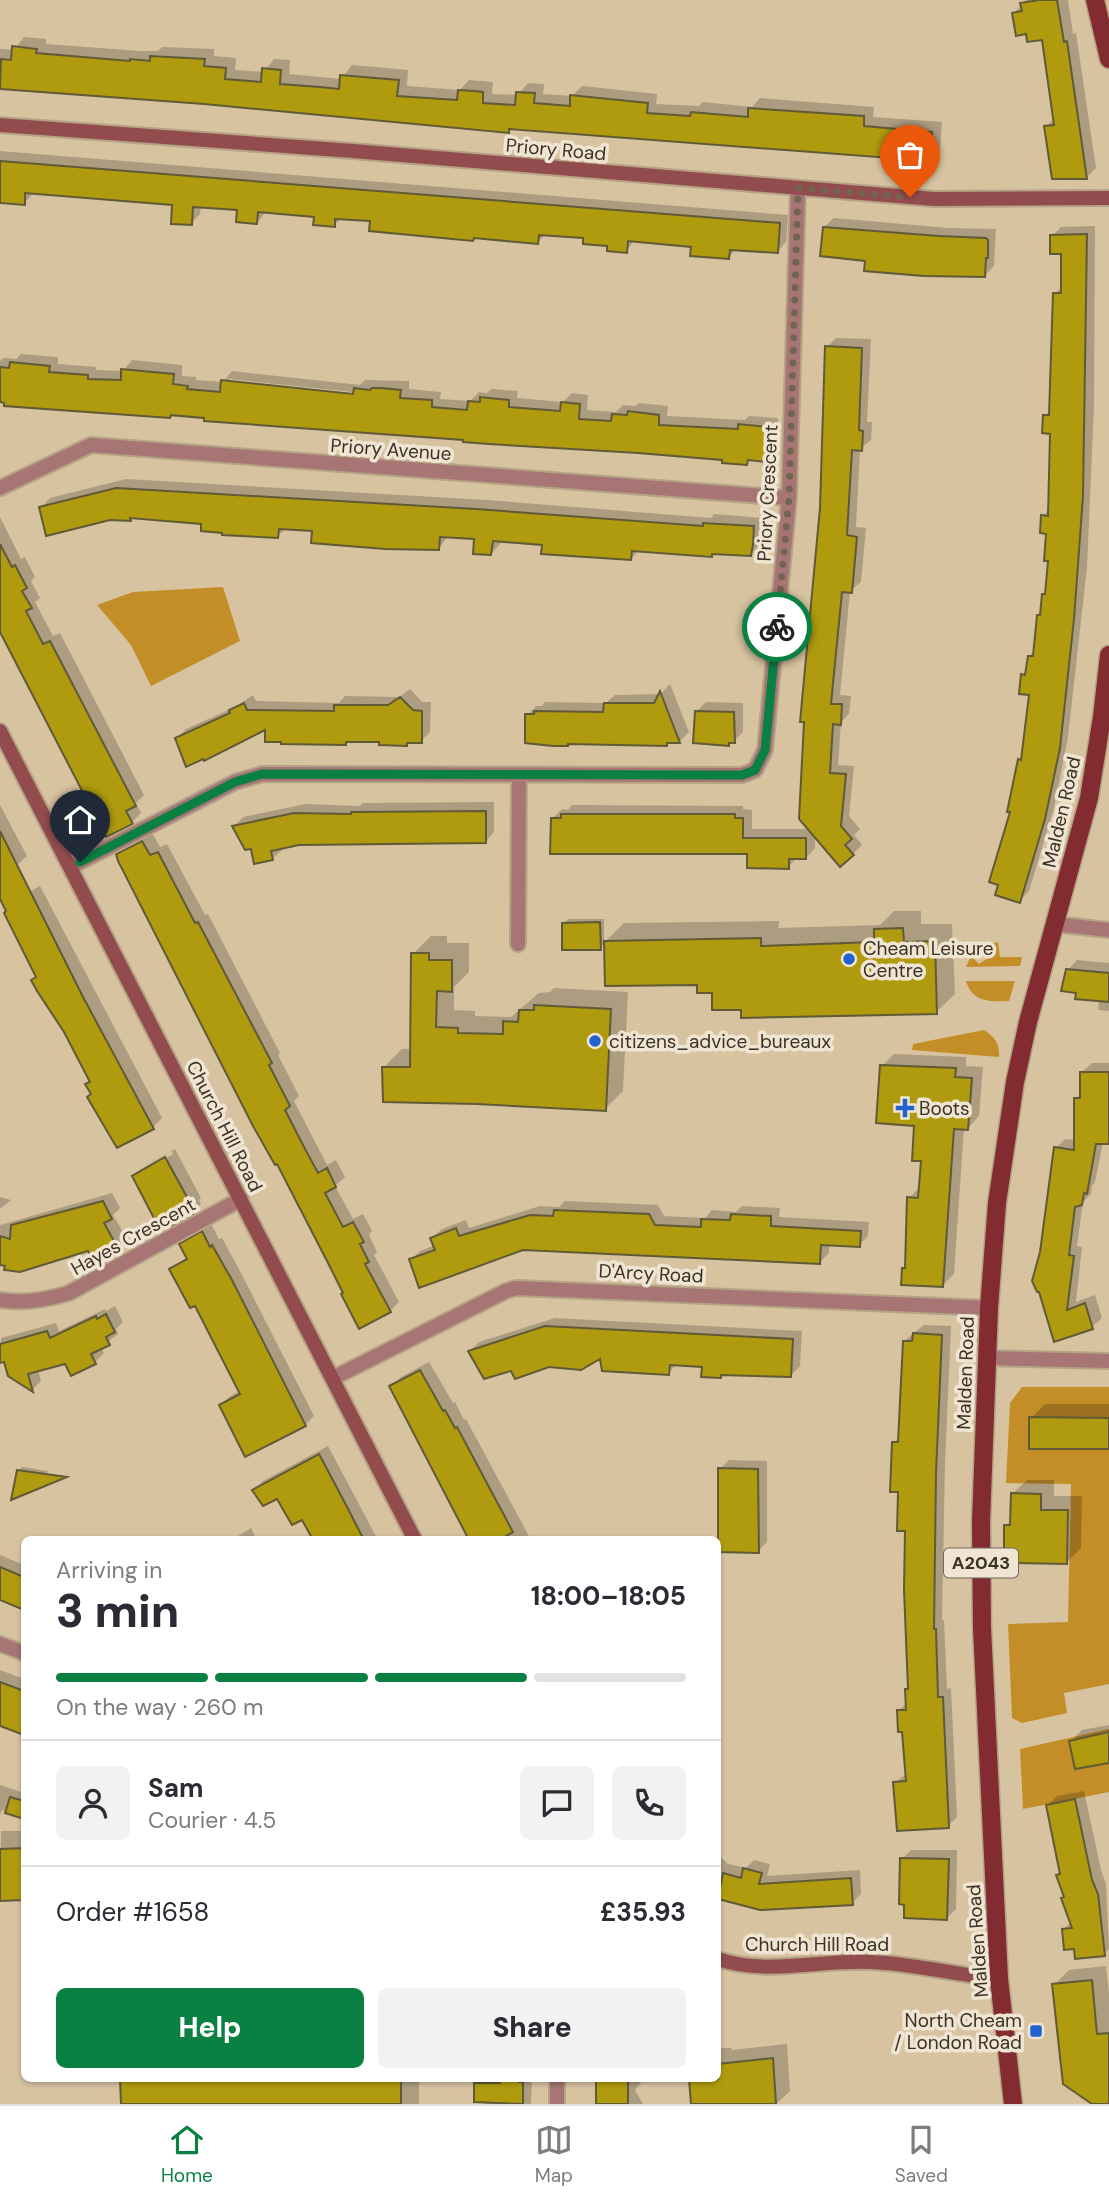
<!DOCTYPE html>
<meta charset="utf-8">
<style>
:root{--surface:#fff;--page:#f2f2f3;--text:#2b2b33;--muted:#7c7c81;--line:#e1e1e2;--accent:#0b8043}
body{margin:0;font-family:"DM Sans",sans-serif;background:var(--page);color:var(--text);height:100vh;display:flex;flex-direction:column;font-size:26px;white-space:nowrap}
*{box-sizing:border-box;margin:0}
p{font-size:23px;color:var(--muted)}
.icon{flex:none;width:38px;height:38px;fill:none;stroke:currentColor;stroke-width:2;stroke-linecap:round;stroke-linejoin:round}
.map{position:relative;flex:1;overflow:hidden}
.side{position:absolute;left:21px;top:1536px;width:700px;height:546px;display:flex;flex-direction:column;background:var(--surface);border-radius:10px;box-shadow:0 2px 5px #0004}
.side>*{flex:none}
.pin{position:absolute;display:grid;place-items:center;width:60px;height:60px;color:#fff;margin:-72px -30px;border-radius:50% 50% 50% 0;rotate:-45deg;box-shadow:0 0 7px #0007}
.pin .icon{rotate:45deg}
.courier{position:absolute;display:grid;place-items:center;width:70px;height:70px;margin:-35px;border:5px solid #0b8043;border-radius:50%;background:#fff;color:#222;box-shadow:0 2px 9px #0007}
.headline em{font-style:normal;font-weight:800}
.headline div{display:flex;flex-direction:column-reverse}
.headline{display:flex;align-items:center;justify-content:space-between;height:119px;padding:0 35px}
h1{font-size:46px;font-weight:800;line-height:52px}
.bar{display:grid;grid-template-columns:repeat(4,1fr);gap:10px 7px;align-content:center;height:84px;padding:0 35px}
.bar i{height:9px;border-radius:5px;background:var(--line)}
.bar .active{background:var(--accent)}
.bar p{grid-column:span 4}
.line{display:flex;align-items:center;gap:18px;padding:0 35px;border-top:2px solid var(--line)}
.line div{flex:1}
.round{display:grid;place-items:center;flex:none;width:74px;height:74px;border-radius:10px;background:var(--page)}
.primary-button{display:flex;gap:14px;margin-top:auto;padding:14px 35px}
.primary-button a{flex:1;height:80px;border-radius:10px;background:var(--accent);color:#fff;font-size:28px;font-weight:800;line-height:80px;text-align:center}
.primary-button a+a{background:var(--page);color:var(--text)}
.menu{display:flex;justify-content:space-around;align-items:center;height:98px;border-top:2px solid var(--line);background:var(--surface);font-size:19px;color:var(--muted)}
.menu a{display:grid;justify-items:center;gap:4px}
.menu .active{color:var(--accent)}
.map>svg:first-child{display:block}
</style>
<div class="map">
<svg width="1109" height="2104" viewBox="0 0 1109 2104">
<rect width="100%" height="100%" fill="#d8c3a0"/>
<path fill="#c38e27" d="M223,587l17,54 -89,45 -20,-41 -34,-40 36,-13z
M998,942l2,15h22l-2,9 -54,1 5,-11 8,8 9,-6 -10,-11z
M966,981h49l-6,20c-19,1 -37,1 -43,-20z
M984,1030c11,7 16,14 15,27l-87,-7 1,-6z
M1022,1387h87v297l-45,9 3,20 -45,10 -10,-5 -4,-94 60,-2 3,-138 -65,-1 4,-80z
M1109,1729v63l-86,17 -3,-60z"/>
<path fill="#0003" fill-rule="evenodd" d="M1026,0h42l5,34 3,-1 20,135 -9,9 -41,-50 9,-9 -12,-80 -16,-6 -13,-19z
M24,37l22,2v5l94,7h18l4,-4 52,2v7l22,2 -1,12 29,2 10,-13 16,1 -1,14 42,4 10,1 11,-14 56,5 -1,16 53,4 9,-10 24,2 -1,12 26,1 10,-12 16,1 -1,10 29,2 10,-10 75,8 -1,10 43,2 4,-4 49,5 8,-9 114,9 -1,10 69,5 -2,27 -11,10 -417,-32 -4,4 -508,-44v-38l14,1z
M0,151l788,64 -2,27 -9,10 -40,-4 -8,9 -36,-12 -58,-5 -9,11 -41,-15 -38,-3 -9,9 -63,-5 -2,3 -101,-21 -30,-1 -8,7 -19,-10 -49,-4 -9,12 -18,-14 -38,-3 -1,8 -9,9 -17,-19 -141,-10 -9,9 -24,-14z
M834,218l115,10 47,1 -2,37 -9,9 -119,-16 -42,-32z
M1095,226l-1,180 -7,161 -19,170 -14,71 -25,83 -10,10 -7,-90 7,-51 4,-3 8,-64 -8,-18 5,-5 1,-13 6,-7 4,-34 3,-4 2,-17 3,-4 3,-31 -2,-28 -5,-16 7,-7 2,-77 -7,-16 6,-7 4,-115 7,-8 1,-34 -11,-16 9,-9z
M836,338l35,1 -4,83h5l-1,18 -11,9 -4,78 10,1 -5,54 -11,9 -10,104 11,1 -2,18 -8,8 -3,43 16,1 -5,50 11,13 -6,6 8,10 -9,9 -38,-19v13l-9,10 -8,-1 -10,10 -39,-14 -197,-34 10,-10 6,1 4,-5 171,1v3l9,1v19h58l17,-482z
M21,354l37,3v7l38,3v3l27,1 9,-11 50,5v11l14,1v3l27,2 9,-11 128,14 5,-5 44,1v8l32,3 -1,7 30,2 9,-9 8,1 4,-4 27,2 -1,7 46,4 9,-9 16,2 -1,15 29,2 7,-7 12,1 4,-3 29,3 -1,10 78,4 4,-4 29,2 -3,33 -9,9 -15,-1 -5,4 -50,-7 -691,-52 1,-3h-6v-40l3,-3 13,1zM229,379l133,14v4l-133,-14z
M126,479l361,21 224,18 3,-4 48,4 -3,27 -9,10 -35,-3 -4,4 -72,-6 -8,9 -87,-16 -44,-4v5l-9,10 -15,-16 -28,-2 -9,12 -152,-21 -9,9 -75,-14 -71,-5 -2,2 -89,-11 9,-10z
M0,517l21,42 4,-2 10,20 -4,4 9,17 -5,4 18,34 7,-3 84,162 -8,8 5,10 -9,9 -132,-193z
M670,684l19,48 -9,9h-11l-3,3 -139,-29 9,-9h6l3,-4 61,1 9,-8 46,-1z
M410,689l12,13h9l-1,30 -9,9h-73l-3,2 -78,-16 -90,11 9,-9 49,-22 18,-12 3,6 83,2 6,-7 54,1z
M706,702l37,1v29l-9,9 -38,-29z
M494,802v30l-9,10 -186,1 -18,4 1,3 -10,9 -19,-12 -19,-21 9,-9 62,-13 55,2 2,-3z
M0,805l27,51 -10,9 -17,8z
M152,833l8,14 7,-3 38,71 3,-1 72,139 -2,2 21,41 -5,5 33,64 9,-5 9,17 -10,9 18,33 10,-5 9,17 -3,4 8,17 -3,3 25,47 -9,9 -45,-19 -227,-437 9,-10z
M40,886l122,232 -9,9 -60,-33 -5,-10 4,-4 -54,-104 -22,-77z
M894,911h27v13h31l3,70 -19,18 -193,-4 -44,-25 -93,-41 -6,6 -36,-24 4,-5h36v24l20,-20 155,-2 -1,7 102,-3z
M431,936h16v7h22v29l-15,15v23l21,1v5l36,1 28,-24 11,-1 4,-4 74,4 -5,99 -18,18 -221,-42 18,-18h10l1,-95z
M1077,960l32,3v48l-11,-1 1,-10 -21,-9 -10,-21z
M894,1054l72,3v9l17,1 -4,49 -11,12h-4l-10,146 -12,12 -39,-17 4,-4 2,-67 12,-12 2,-27 -7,-35 -34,-58z
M1092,1063h17v79h-6l-8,40 -3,4 -1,8 -8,8 -6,44 5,1 -6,55 19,-7 7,23 -10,9 -37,13 -13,-88 14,-104 9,-9 11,1v-41l6,-6v-21z
M175,1149l26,49 -2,2 2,4 -9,9 -58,-37 9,-9zM172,1151l1,3 -31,18v-4z
M112,1193l8,15 -7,7 14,24 -9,9 -29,1 -82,16 -7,-2v-38z
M0,1197l11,3 -11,9z
M565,1201l93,4 6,11 41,2 7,-8 24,2 6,-6 38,2 -1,9 90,5 -1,14 -9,9 -30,-1v9l-10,10 -297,-14 -111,11 9,-9 15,-6 -3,-7 10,-9 24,-9 3,8 71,-22 19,1z
M211,1224l8,15 3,-1 18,33 74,145 -9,9 -84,-20 9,-9 10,-5 -45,-88 -23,-34 16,-13 -7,-12 9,-9z
M115,1306l8,16 -7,7 2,5 -17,13 3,6 -9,9 -23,12 -6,-13 -28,9 3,11 -9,9 -23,-15 -3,-15 -6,2 1,-24 55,-15 3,8 46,-22 1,2z
M555,1318l247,13 -2,35 -9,9 -68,-2 -3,3 -16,-11 -27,-1 -9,9 -67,-17 -53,9 -36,4 -42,-18 9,-9z
M924,1325l27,1 -6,136 -3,158h2l3,69 4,-1 6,129 -9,9 -53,-43 12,-10 -3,-43 -6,-19 10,-9 -1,-12 3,-3 -3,-157 -13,-87 6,-6 4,-96z
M429,1362l24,41 2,-1 9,18 2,-1 65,121h-59l-80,-154 9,-9z
M1045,1404h64v43l-78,-29z
M328,1446l50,94h-63l-12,-23 -25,-21 -23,-6 8,-9z
M729,1460l38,1v81l-9,9 -38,-82z
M22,1467l26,4 -5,11 -25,-11z
M1027,1480h27v16h28l-1,52 -14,14 -61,-36 6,-7v-25z
M251,1528l6,12h-24l5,-4z
M0,1555l24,10v42l-24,-9z
M0,1670l24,9v54l-24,-12z
M1109,1725v36l-38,-20 11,-11z
M0,1785l24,8v24l-22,-7 -2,5z
M1084,1791l17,79 5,14 3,65 -5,5 -28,-7 -12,-18 7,-7 -8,-24 2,-2 -7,-20 3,-4 -13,-67 9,-9z
M1,1831h23v67l-24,1z
M911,1850h46l-1,59 -9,9 -45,-59z
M718,1854l10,10 18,4 8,-8 16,4 -3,12 93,-6 1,24 -9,9 -92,6 -42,-12z
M1106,1966l3,28v110h-14l-41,-119 15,-15z
M787,2044l3,47 -14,13h-84l-1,-25h27v-31h13l1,2z
M122,2079h297v25h-296z
M480,2079h52l-1,25h-46l-9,-21z
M598,2079h46l-9,11 8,14h-45z"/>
<path fill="#b09b0f" stroke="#605a36" stroke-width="2" d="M1039,0h18l7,42 3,-1 20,138h-35l-8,-53 10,-1 -12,-85 -15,2 -1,-8 -10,2 -4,-23 10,-2 -2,-8z
M12,46l25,3 -1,4 94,8v-2l20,2v-5l55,3 -1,7 22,2 -1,11 36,3 1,-14 19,2 -1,14 40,3 19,2 1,-14 59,5 -2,16 60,4 1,-10 17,1 8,1v11l32,2 1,-13 19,1 -1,10 36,3v-11l78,8 -1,10 43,3 1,-4 57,5v-9l116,8v10l68,6 -2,29 -421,-32v4l-305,-29 -204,-15 1,-30 10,1z
M0,161l780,62 -2,30 -48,-3 -1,9 -39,-3 1,-9 -63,-6 -1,12 -20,-2v-5l-24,-2v-6l-44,-3 -1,9 -64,-6 -1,3 -104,-10 1,-10 -35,-2v8l-22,-2 1,-8 -56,-5 -1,12 -21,-2 1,-12 -44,-3 -1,18 -21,-1 1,-19 -147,-12v12l-25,-2z
M823,227l116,9 47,2 2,2v18h-2l-1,19 -61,-1 -60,-5 1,-10 -45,-5z
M1087,234l-4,262 -9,123 -14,129 -15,71 -25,84 -25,-8 3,-10 -9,-3 21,-70h-3l11,-53 3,1 8,-65 -10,-1 2,-20 4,1 3,-19h5l4,-41h3l2,-21h3l3,-33h-4l2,-27 -6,-1 1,-18 7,1 2,-82 -8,-1 1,-18h6l4,-122h8v-39h-11v-19z
M825,346l37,2 -3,82 4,1 -1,20 -10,-1 -5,85 10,2 -5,56 -10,-1 -11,112h11l-1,21 -8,-1 -3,49 16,1 -5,52 11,13 -7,6 9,10 -14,12 -41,-48 5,-97h-4l20,-214z
M10,362l40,4 -1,6 39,3v4l33,1v-11l53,5 -1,10 15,2 -1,3 33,3 1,-12 132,14 1,-6 16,2 2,-2h9l20,2 -1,8 32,2v7l35,3 1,-9 12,1v-5l29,3v7l51,4 1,-9 19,2 -1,15 32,2 1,-7 15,1 1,-4 31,4v10l79,4v-5l32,3 -3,35 -19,-2 -1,5 -25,-2v-3l-84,-7 -149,-9 -26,-2v-2l-259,-19v-3l-33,-3 -1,3 -166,-12v-3l-4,-1v-35l9,1z
M116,488l360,21 227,17v-3l51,3 -1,19 -2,11 -39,-2v3l-80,-6 -1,9 -90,-6 1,-9 -49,-4 -2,14 -18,-1 1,-15 -34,-2 -1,13 -54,-1 -74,-6 1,-12 -33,-2 -1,9 -56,-3v-2l-21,-2v-7l-71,-6 1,3 -21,-1 -64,16 -7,-29z
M0,544l12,23 3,-2 12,23 -5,3 10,17 -6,3 17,33 7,-3 86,165 -10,5 7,13 -27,13 -106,-205z
M660,691l20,52h-13v3l-99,-2v2h-15l-28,-3v-29h9v-3l69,1 1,-9h50z
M400,697l13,13 9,1v32h-15v3l-28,-1v-3h-33v3l-65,-1v-2h-16v-12l-61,31 -1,-2 -17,8 -11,-29 55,-25 -1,-3 15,-7 3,7 87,1v-6h54z
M695,711l39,1 1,31h-6v3l-36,-3z
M486,811v32l-187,2 -28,6 2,9 -19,4 -3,-15 -6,1 -13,-24 62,-13 57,1v-2z
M561,814h174v4h8v20h63v21h-17v10l-42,-1v-14h-197l1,-36h10z
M0,831l83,166 71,132 -37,19 -30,-51 4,-3 -6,-10 5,-2 -26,-50 -27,-41 -6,-11 5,-3 -32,-64 2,-2 -6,-12z
M142,841l8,14 8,-3 37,71 3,-1 74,141 -3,2 21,41 -5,4 19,37 14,26 9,-5 9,19 -11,6 18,34 10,-5 11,20 -4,2 9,18 -4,2 26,48 -32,17 -18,-35 2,-1 -16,-32 -50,-97 -2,1 -22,-39 -135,-265 -2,-7z
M600,922l1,28h-39v-27z
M903,928l1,14 31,-1 2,73 -196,4v-8h-29v-17h-15v-8l-92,1 -1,-45 157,-3v8l113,-4v-13z
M411,953h18v7h23v32l-15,-1 -1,36 22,1v5l45,1v-13l15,1 1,-12h15v-5l77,4 -5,102 -130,-7 -93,-2 -1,-35h28z
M1066,969l43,4v29l-34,-3 1,-6 -15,-2z
M880,1065l76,3 -1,9 17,1 -4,52 -14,-1 -11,158 -42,-2 1,-17h3l2,-71 11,1 3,-37h-9l2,-35 -38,-3z
M1080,1072h29v72h-13l-9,50 -3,-1 -2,12 -7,2 -6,48 5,1 -7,54 18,-7 8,26 -39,13 -15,-50h-2l-5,-11 8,-29 14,-105 20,3v-52h6z
M165,1157l28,51 -3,2 3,4 -23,13 -3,-5 -9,4 -26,-50z
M103,1201l9,18 -8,4 15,27 -24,13 -7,-12 -68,21 -16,-2 1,-4 -5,-1v-29l10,3 1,-14z
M554,1210l95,4 6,11 46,2v-8l29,1 1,-6 40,2v10l90,5 -1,16 -39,-2 -1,19 -297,-14 -104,38 -10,-29 26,-9 -5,-12 26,-10 3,8 71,-21 23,1z
M202,1231l8,16 2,-2 20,35 74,146 -61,31 -26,-52 21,-11 -45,-88 -5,2 -21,-39 18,-10 -8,-15z
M106,1314l9,18 -9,5 4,8 -19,9 5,10 -25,12 -6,-12 -37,10 5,18 -25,-16 -4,-14 -4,1v-19l47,-13 3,7 46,-22 1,3z
M545,1326l248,13 -2,38 -70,-2v3l-20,-1 1,-10 -32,-2 -1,10 -67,-4 -2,-12 -19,11 -32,-3 -34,12 -4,-8 -27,8 -16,-28z
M913,1333l29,2 -6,138 -2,156h2l2,68h5l6,131 -52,3 -4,-49 13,-1 -4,-49h-4l-1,-22h9l-1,-21h3l-4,-99 1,-59h-8l1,-39h-8l2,-50h6l5,-101h9z
M420,1370l23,41 2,-1 10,18 2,-1 56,105 -14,8h-30l-80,-154z
M1029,1417l80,1v31h-80z
M319,1454l26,49 19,37h-51l-11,-20 -10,5 -15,-26 -14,7 -11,-16z
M718,1468l40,1 1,84 -41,-1z
M17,1470l50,7 -56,23z
M1011,1493l30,1v16h27l-1,54 -58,-1v-13h-5v-25h6z
M0,1567l24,10v33l-24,-10z
M0,1682l24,9v44l-24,-9z
M1109,1732v31l-34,6 -6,-28z
M10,1797l14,4v18l-19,-6z
M1075,1799l17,81 6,14 7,62 -30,3 -1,-10 -10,1 -2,-21 10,-1 -11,-30 3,-1 -8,-22 4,-1 -14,-69z
M24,1848v52l-24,1v-52z
M900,1858l49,1 -2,61 -43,-2v-13l-5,-1z
M743,1868l19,5 -3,11 92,-6 2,27 -93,5 -42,-11 5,-26 18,5z
M1092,1980l5,54 12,-1v71h-17l-29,-20 -11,-100z
M773,2058l3,46h-85l-2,-25h29v-15z
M120,2079h281v25h-280z
M500,2079h19v3h4v22l-49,-2v-19h26z
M596,2079h32v25h-32z"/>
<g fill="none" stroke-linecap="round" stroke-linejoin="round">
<defs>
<path id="street" d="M0,488l91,-43 698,53
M70,867l165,-85 27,-8 480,1 13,-5 10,-20 24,-252 9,-310
M1054,924l55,6
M518,944l1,-168
M0,1300c24,4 46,0 69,-7l172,-94
M988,1358l121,3
M333,1378l173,-87 10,-3 473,20
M0,1644l24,9
M557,2104v-25"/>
<path id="secondary" d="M0,125l353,26 581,48 175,-1
M0,731l415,809
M718,1959c49,17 103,0 154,3 43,2 85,13 127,17"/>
<path id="primary" d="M1095,0l14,59
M1013,2104l-14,-125 -17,-351 -1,-106 8,-214 8,-105 18,-121 13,-60 61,-224 13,-81 7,-62"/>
</defs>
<use href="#street" stroke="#b5a385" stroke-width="18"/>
<use href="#secondary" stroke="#b5a385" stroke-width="18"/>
<use href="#primary" stroke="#b5a385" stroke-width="21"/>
<use href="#street" stroke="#a67574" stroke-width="14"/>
<use href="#secondary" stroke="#934c4e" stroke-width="14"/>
<use href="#primary" stroke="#822c32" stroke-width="18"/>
</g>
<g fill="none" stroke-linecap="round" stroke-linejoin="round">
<path stroke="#72654f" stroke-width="7" stroke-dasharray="0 12.6" d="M777,627l12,-129 9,-310 112,9"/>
<path stroke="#0b8043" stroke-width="9" d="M80,862l155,-80 27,-8 480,1 13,-5 10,-20 12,-123"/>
</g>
<g fill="#1e63cf" stroke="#f0e5d3" stroke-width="2.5">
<circle cx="849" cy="959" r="7"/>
<circle cx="595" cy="1041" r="7"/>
<path d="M901.5 1097.5h7v7h7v7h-7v7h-7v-7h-7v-7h7z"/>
<rect x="1029" y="2024" width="14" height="14" rx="3.5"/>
</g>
<g text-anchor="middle" stroke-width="7" stroke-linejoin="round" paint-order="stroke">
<rect fill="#f0e5d3" stroke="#716858" stroke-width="2" x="944" y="1548.5" width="74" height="29" rx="5"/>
<g font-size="18" font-weight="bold" fill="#3b3224">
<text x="981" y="1569">A2043</text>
</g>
<g font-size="19" fill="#3b3224" stroke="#f0e5d3">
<text transform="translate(556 149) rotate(5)" y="7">Priory Road</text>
<text transform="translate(391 449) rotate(4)" y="7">Priory Avenue</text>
<text transform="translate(767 493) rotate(-87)" y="7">Priory Crescent</text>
<text transform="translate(1061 812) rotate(-77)" y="7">Malden Road</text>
<text transform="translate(225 1126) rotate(63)" y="7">Church Hill Road</text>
<text transform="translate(133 1236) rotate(-29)" y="7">Hayes Crescent</text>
<text transform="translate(651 1273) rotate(3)" y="7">D'Arcy Road</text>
<text transform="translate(965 1373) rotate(-88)" y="7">Malden Road</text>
<text transform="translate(977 1941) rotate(-94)" y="7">Malden Road</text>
<text x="817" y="1951">Church Hill Road</text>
</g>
<g font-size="19" fill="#3b3224" stroke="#f0e5d3" text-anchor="start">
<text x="863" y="955">Cheam Leisure<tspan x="863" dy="22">Centre</tspan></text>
<text x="609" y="1048">citizens_advice_bureaux</text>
<text x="919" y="1115">Boots</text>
<text x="1022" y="2027" text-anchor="end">North Cheam<tspan x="1022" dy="22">/ London Road</tspan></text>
</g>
</g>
</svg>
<div class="pin" style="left:910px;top:197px;background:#ea580c"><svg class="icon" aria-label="bag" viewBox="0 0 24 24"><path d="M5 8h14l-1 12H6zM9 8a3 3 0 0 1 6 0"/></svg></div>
<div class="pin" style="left:80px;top:862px;background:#1f2937"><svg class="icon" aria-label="home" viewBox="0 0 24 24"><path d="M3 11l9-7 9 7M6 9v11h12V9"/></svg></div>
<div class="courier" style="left:777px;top:627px"><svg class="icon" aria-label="bike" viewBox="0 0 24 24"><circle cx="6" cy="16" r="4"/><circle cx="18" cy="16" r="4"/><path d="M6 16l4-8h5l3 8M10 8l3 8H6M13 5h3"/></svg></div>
<section class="side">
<div class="headline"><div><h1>3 min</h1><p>Arriving in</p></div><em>18:00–18:05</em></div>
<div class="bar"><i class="active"></i><i class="active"></i><i class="active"></i><i></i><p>On the way · 260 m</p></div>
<div class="line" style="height:126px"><a class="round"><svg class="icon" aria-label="person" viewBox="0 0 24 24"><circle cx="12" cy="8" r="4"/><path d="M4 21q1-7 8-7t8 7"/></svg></a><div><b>Sam</b><p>Courier · 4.5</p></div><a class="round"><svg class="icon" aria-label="chat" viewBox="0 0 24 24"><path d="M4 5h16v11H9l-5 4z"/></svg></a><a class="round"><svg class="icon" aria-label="phone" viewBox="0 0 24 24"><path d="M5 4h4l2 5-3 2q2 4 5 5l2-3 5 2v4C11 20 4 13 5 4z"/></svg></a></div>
<div class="line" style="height:91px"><div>Order #1658</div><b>£35.93</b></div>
<div class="primary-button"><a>Help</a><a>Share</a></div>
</section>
</div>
<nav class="menu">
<a class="active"><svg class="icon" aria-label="home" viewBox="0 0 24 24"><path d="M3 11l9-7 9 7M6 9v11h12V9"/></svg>Home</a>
<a><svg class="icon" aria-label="map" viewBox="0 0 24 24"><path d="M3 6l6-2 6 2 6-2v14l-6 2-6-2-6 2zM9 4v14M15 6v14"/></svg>Map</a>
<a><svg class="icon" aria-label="saved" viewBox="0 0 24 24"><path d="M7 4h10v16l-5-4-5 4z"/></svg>Saved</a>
</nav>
